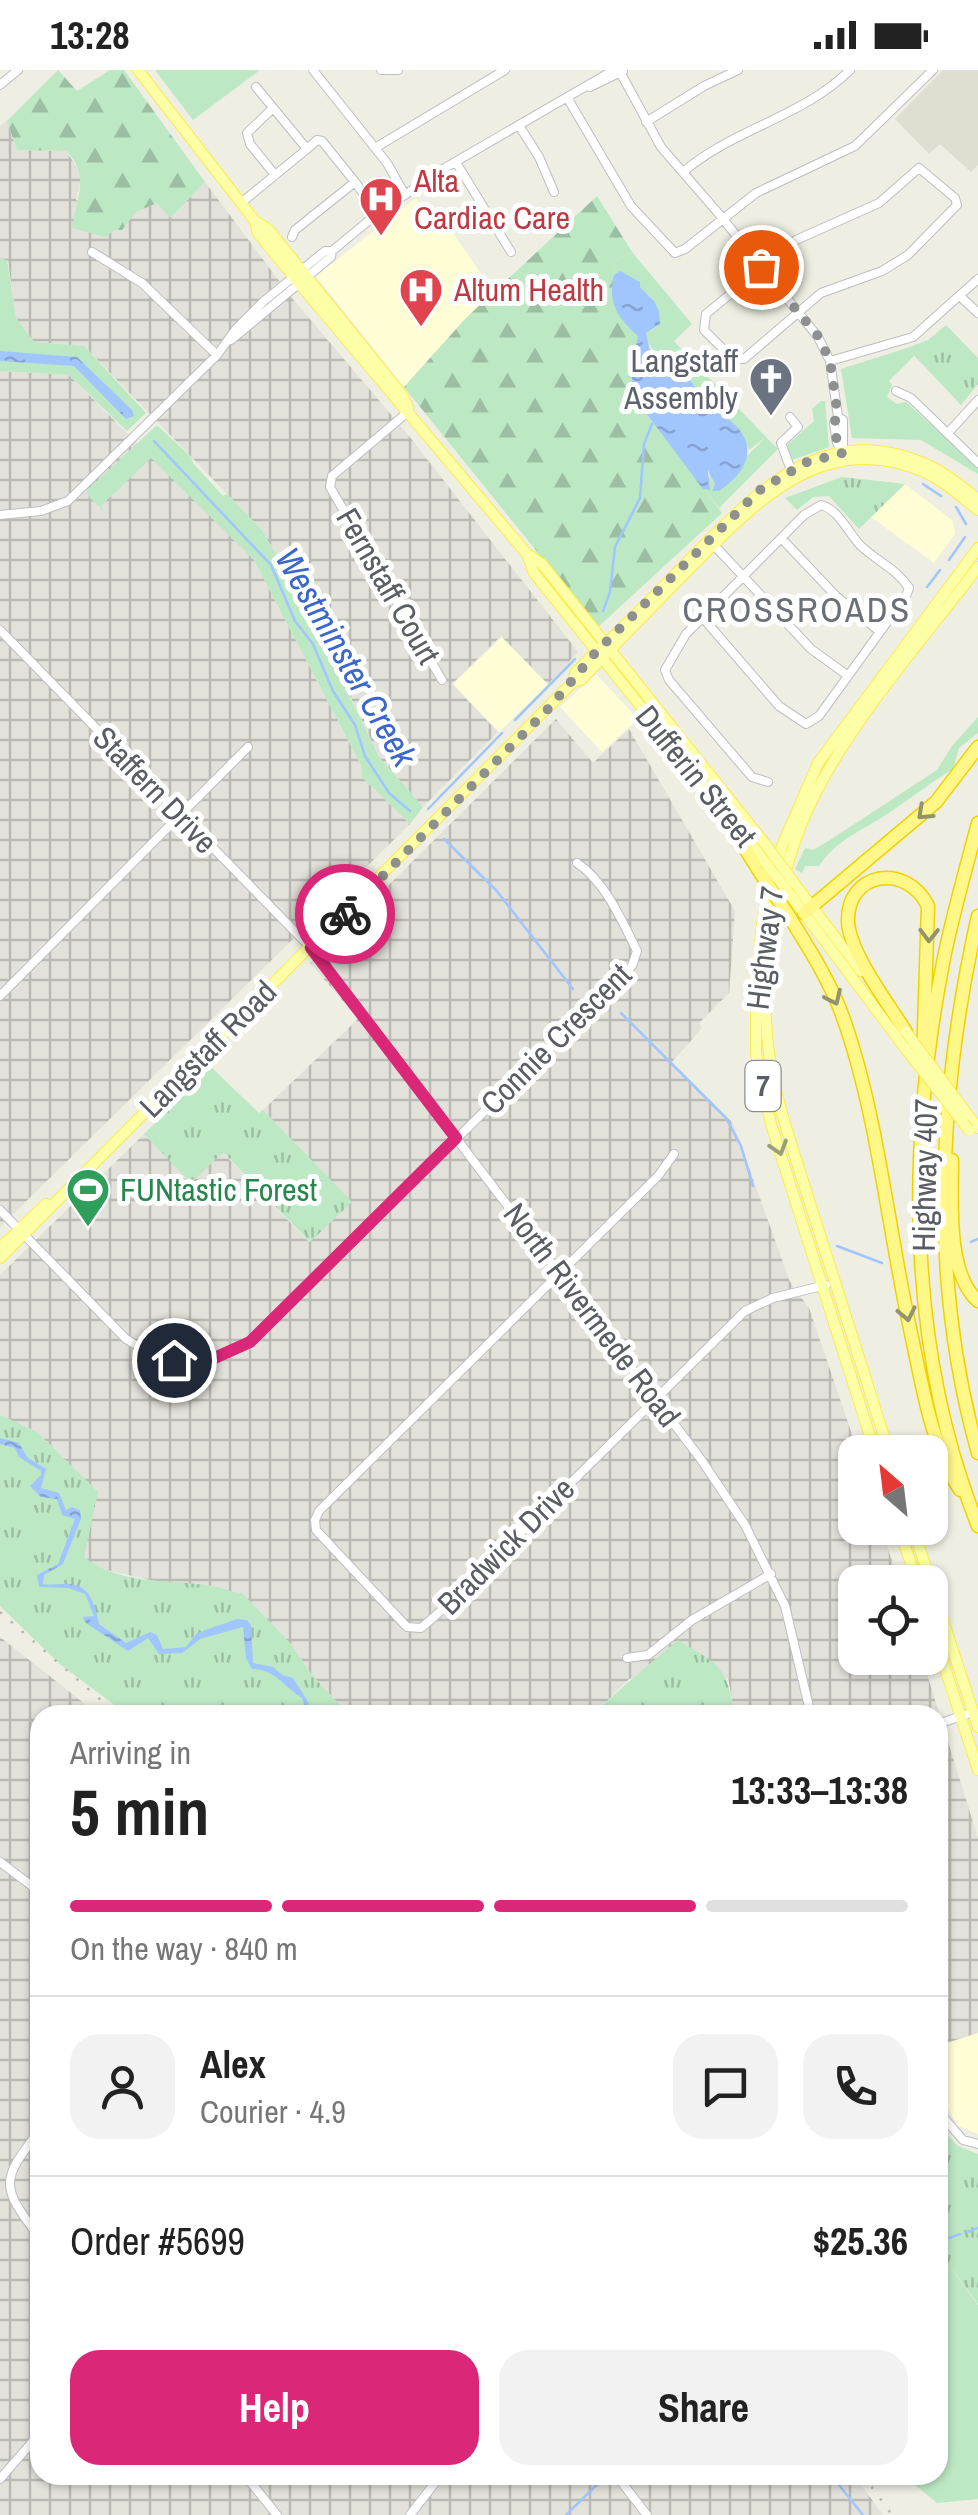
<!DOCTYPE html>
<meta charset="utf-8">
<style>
:root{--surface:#fff;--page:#f2f2f2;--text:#222;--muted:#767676;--line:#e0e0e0;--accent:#db2777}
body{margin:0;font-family:"Archivo Narrow",sans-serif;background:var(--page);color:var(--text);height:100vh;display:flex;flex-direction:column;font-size:38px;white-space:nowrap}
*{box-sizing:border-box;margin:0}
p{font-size:32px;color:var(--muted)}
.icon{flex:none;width:55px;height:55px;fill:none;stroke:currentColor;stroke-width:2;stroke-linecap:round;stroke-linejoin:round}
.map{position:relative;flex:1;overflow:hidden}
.drawer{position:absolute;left:30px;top:1635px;width:918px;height:780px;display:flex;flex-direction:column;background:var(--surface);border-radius:30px;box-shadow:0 2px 8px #0004}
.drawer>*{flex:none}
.needle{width:65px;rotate:332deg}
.fabs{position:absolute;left:838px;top:1365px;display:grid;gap:20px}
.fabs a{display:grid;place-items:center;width:110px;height:110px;border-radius:20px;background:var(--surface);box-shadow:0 2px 8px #0004;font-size:50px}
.pin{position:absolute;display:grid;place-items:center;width:85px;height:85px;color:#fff;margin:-42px;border:5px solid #fff;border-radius:50%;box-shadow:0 2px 10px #0007}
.courier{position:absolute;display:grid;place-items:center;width:100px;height:100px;margin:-50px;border:8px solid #db2777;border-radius:50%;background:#fff;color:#222;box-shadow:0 2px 12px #0007}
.summary em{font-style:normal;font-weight:800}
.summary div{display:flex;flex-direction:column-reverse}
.summary{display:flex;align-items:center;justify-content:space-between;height:170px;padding:0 40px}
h1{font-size:65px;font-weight:800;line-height:75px}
.bar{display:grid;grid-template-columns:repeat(4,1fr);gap:15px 10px;align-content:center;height:120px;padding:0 40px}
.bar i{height:12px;border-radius:8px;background:var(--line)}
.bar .active{background:var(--accent)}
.bar p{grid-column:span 4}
.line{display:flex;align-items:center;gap:25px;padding:0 40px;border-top:2px solid var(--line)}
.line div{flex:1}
.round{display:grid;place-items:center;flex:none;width:105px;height:105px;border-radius:30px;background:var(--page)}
.button{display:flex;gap:20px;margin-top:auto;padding:20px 40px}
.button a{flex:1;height:115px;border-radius:30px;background:var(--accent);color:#fff;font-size:40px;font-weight:800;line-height:115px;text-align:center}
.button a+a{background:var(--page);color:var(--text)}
.status{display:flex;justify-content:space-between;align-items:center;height:70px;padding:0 50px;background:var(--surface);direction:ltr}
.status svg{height:28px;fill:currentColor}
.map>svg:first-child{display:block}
</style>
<div class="status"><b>13:28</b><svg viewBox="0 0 49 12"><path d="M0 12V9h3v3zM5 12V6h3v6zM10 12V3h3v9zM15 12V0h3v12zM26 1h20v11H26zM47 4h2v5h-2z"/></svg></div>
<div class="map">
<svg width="978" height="2445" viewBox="0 0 978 2445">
<defs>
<pattern id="industrial-grid" width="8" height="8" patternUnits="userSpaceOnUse" patternTransform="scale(2.5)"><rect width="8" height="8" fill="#e2e1da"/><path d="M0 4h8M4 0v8" fill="none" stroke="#babab4"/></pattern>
<pattern id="forest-firs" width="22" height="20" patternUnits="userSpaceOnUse" patternTransform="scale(2.5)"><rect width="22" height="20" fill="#bce8c4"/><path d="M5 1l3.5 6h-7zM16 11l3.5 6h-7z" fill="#9cbfa3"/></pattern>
<pattern id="park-tufts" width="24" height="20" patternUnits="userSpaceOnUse" patternTransform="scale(2.5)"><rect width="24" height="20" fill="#bce8c4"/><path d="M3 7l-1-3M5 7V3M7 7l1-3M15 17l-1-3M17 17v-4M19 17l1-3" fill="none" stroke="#9cbfa3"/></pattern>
<pattern id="water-ripples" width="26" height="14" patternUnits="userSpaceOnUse" patternTransform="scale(2.5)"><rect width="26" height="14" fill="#a1c5ff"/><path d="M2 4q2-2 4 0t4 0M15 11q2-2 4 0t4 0" fill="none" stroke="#86a3d2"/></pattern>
</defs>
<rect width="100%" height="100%" fill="#eeeee2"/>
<path fill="#fffdd6" d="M416,128l17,20 7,-4 54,79 -28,25 -62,69 -88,-111z
M905,414l48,37 2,13 -21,29 -63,-46z
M502,567l46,48 -49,47 -46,-48z
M596,604l42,45 -36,33 -42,-45z
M978,1963v101l-20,-8 -16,-27 -3,-35 4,-20z"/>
<path fill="url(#industrial-grid)" d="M7,51l10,29 49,1 16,24 -6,25 49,22 11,-10 21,-9 14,14 34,-35 87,116 113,133 173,221 -30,32 -47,-48 -49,48 46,48 -75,75 -44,-50 -59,-125 -58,-102 -178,-184 -50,-4 -18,-24 -8,-57 -8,-2v-133z
M0,301l69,4 185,185 108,207v10l48,47 -410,403z
M556,649l37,44 36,-34 106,182 -6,82 -30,30 3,5 -30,34 61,61 57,159 19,26 49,144h-3v76h26l18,54h-44v76h67l56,180v195l-35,11 -5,-66v-263h-203l-7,-37 -88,-2 -11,3 -36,36h-244l-38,-41 -21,-31 -59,-50 -16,-7 -47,-2 -71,-16 -14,-11 -46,-125 -37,-17v-140l144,-141 47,48 31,-30 87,90 42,-40 -88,-92 95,-91 -48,-56z
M0,1567l99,78h-59v760h814l29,40h-883z"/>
<path fill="#deded1" d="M943,0h35v95l-7,7 -31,-28 -11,10 -34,-35z"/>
<path fill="#bce8c4" d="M155,0h105l-67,50z
M632,182l60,72 -18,17 13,14 -12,13c-13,-15 -27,-14 -29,-36l11,-5 -3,-26 -15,-14v-5l-22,-9 -4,-11z
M0,189l7,1 9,58 18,24 50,4 62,67 -19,18 -58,-56 -69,-4z
M907,278l7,8 -25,25 3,4 -5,12 10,7 9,-2 72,65v7l-57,-34 -69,-2 -11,-69z
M821,331h4l4,46 -40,14 -4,-14 29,-26 -2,-12z
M157,355l35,33 1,5 30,33 4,-2 35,36 46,80 71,147 44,50 -13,17 -48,-47v-10l-108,-207 -103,-102 -50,48 3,5 -14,-13 -3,-8z
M766,367l12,12 -59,59 -40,-49 30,31v-20l6,14 -2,6z
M978,647v16l-19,15 -6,21c-25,15 -47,33 -72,49 -24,15 -45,23 -62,48h-14l-3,7 -7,-4 10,-21 8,2 17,-10 107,-70 15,-24z
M938,2181l40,54v194l-41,4 -34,-28h35z"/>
<path fill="url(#forest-firs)" d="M58,0l19,21 33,-21h14l81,112 -35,36 -13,-15 -21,9 -14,18h-7l-10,7 -33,-9c4,-28 19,-54 -6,-77l-49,-1 -10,-29z
M597,126l35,56 -19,10 4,11c-11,25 3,47 22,63l-4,14 -1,47 88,116 -124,114 -194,-240 62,-69z
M687,285l79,82 -17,13c-12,-28 -26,-28 -42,-46 -12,-13 -19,-25 -32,-36z"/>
<path fill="url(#park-tufts)" d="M946,255l32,33v26l-17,21 -54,-57 21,-8z
M842,407l63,7 -46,45 -30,-33 -16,1 -16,13 -12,-12z
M211,997l48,46 4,-3 89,92 -42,40 -87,-90 -32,31 -47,-49z
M0,1345l37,17 61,60 -14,65c34,28 86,22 128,29 11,1 19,7 30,7l48,50 21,31 38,41h-221l-67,-50 -61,-59z
M678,1570c42,26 48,24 57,75h-142c28,-28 55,-49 85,-75z
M938,2055l20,21 20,8v150l-40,-53z"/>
<path fill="url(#water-ripples)" d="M620,201l20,11v5l14,14 5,10 1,13 -14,9 4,17c13,9 26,15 37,27 8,8 12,18 19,26 5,6 12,9 19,14 35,24 26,53 -6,74h-7l3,-7 -7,-14 2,20 -7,-1 -69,-92 -3,-28 6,-8 -2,-11 3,-14c-19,-17 -31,-33 -24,-61z
M0,281l77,6 55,53 2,6 -8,3 -52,-53 -74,-5z
M0,1368l19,5 8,14 19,12 -5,19 18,5 7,17 6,-3 8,3 1,9 -18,45 -19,11 -1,9c9,2 16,-1 25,0 23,1 27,22 31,40l27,19 24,-11 7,3 6,14 23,-2 11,-14 40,-14 10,1 4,5 2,38 20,4 9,8 11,3c7,12 16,22 20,37h-5l-6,-17c-17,-10 -27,-29 -50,-29l-6,-11 -3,-31 -43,12 -18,14 -23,1 -11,-16 -20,13 -42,-28 -3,-6 11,-1 -9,-22 -17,-6 -29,-1 -2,-12 21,-11 17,-45 -13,-4 -5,-16 -16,-2 -11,-11 11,-11v-4l-22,-14 -4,-9 -15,-4z"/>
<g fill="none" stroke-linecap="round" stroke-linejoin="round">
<path stroke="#a1c5ff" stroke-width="2.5" d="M154,371l117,124 24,56 18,23 20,47 22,34 10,31 24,37 21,18
M923,414l18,12
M956,437l10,17
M949,490l16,-23
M927,517l13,-17
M603,541l7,-19 5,-45 25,-49 4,-54 8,-20
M515,650l60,-61
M428,739l74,-76
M444,769l52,51 77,99
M621,943l105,105 15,28 12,40
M971,1172l7,-3
M837,1176l45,17
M967,2162l11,-4
M938,2172l22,-8
M34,2392l6,-8
M831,2405l32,40
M566,2445l41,-40"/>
<defs>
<path id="minor" d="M313,0l74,93 18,32
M381,0h17
M619,0l42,77 58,67 99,123 12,24 8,56 5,3v36
M0,15l18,-15
M590,17l33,-16
M568,29l63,107 44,47 10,-4 71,-56 99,-47 78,-76
M273,38l-26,25 3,11 25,31
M646,52l58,-36 34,-16
M520,57l19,30 15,35
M375,78l130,-78
M307,79l10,-9 5,1 33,41
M457,94l54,88
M919,98l36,30 2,7 -49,50 -26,16 -61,22 -77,66h-11l-29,-29 2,-16 90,-74 83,-37z
M683,102c50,-43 120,-55 167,-102
M241,133l66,-54 -51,-62
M292,167l3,-7 60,-48 23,31
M92,182l50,31 75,72
M960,226l18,17
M231,270l100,-83 1,-6 46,-38 65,-44 171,-99
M830,291l83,-24 65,-58
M896,321l15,7 67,65
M409,341l-77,65 -2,11 112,193
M790,347l8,10 -17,16 10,27
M838,347l-4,6 3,20 6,10
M948,363l30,-33
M0,445l41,-4 27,-10 149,-146 19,-26 28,-28 61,-50h7
M782,469l54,57 43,35
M712,473l99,106 36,26
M702,547l77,89 27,18 13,-8 87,-120 3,-8c-12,-19 -34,-28 -49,-43 -12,-13 -22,-36 -39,-40l-17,10 -118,119 -21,36 4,10 83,97 16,5
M0,560l311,318 389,510 45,67 40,81 26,109
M0,926l248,-249
M674,1084l-16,22 -339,335 -4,9 1,10 91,97 14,1 21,-18 303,-299 28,-13 53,-13
M0,1140l126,129c42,27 80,29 124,3l382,-376 5,-15c-15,-30 -32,-70 -60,-88
M627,1588l21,-3 44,-35 79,-46
M938,1654l35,-12
M0,1792l40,30
M938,2041l25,29 15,4
M40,2060c-40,51 -40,56 0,108
M245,2405l32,40
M616,2405l31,40
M0,2409l40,-46
M410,2445l31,-40"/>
<path id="major" d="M138,0l103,133 14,18 13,8 135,167 5,12
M255,151l3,12 35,43 233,277 16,11 227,285
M527,484l7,19 180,225
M574,611l1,-8 21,-21c39,-34 74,-73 110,-109 66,-66 130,-123 228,-75 16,8 30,21 44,31
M740,760l25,32
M794,813l67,88
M791,826l114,152
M968,1045l10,13
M0,1178l46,-44
M0,1188l574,-577 7,-1c37,-39 75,-77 112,-115 64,-64 130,-135 229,-94 21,9 38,25 56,39
M875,1382l-104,-328 -15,-70v-72l6,-58 20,-78 36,-83 160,-215
M889,1382c-27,-84 -54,-168 -80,-252 -15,-48 -33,-97 -40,-147 -12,-83 12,-199 53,-272 42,-76 103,-144 156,-214
M899,1458l18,54
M913,1458l65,199
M930,1552l48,148"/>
<path id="highway" d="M712,725l49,79
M978,753c-12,46 -26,93 -35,140 -36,185 -36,386 35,563
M787,843c21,34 44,69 57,107 33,94 44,206 65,304 12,54 21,120 51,166
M804,843l132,-111 42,-55
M978,846c-40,177 -50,360 0,537
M906,962c-17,-28 -57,-79 -58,-111 -1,-49 58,-59 80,-15l-5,153
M952,1090c0,40 -6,113 26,141"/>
</defs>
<use href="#minor" stroke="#bcbec5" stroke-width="10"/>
<use href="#major" stroke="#fbeb4e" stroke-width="12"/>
<use href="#highway" stroke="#f0d200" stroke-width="15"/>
<use href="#minor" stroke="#fff" stroke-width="8"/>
<use href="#major" stroke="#fdffa6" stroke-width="10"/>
<use href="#highway" stroke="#fff788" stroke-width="12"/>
<path stroke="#b6b6b7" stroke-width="2.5" stroke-dasharray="2.5 12" stroke-linecap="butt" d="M0,1542l118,103
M863,2405l29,40"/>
<defs>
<path id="major-bridge" d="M769,779l25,34
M765,792l26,34
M906,962l62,83
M905,978l64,82"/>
<path id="highway-bridge" d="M761,804l26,39"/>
</defs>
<use href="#major-bridge" stroke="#fbeb4e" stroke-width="12" stroke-linecap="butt"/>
<use href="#highway-bridge" stroke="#f0d200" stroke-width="15" stroke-linecap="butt"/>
<use href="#major-bridge" stroke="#fdffa6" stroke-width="10"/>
<use href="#highway-bridge" stroke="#fff788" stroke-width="12"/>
</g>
<defs><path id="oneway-chevron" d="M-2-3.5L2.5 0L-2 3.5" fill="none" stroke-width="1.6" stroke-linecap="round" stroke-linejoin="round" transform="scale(2.5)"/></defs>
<g stroke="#949371">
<use href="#oneway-chevron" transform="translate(924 743) rotate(137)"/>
<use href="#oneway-chevron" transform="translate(929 865) rotate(91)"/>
<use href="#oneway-chevron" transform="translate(834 928) rotate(65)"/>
<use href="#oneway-chevron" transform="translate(907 1244) rotate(78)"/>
</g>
<use stroke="#9b9e7e" href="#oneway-chevron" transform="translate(779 1078) rotate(73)"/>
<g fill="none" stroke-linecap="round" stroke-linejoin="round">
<path stroke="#8e9090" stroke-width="10" stroke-dasharray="0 18" d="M345,844l204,-206 47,-56 164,-162 47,-28 36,-9 -6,-10 -3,-21 4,-5 -8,-56 -12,-25 -57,-69"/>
<path stroke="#db2777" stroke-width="12" d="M174,1290h36l40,-18 206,-204 -145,-190 34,-34"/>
</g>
<defs>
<symbol id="hospital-pin" viewBox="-11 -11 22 30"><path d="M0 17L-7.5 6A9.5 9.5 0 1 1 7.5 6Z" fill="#e0444e" stroke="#fff"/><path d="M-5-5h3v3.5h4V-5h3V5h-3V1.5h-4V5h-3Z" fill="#fff"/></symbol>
<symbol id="church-pin" viewBox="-11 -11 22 30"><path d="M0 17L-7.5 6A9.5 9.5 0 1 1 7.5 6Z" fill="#6b7280" stroke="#fff"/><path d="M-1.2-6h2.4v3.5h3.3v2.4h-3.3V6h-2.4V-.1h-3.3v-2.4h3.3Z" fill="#fff"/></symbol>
<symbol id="stadium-pin" viewBox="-11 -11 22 30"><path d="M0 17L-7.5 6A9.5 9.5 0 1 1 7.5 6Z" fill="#2e9e5b" stroke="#fff"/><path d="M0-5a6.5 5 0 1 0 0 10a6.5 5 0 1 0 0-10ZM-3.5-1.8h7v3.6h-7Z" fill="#fff"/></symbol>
</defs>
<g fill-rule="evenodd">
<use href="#hospital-pin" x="356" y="104" width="50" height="68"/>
<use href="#hospital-pin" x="396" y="195" width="50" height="68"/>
<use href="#church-pin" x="746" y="284" width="50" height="68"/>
<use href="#stadium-pin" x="63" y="1095" width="50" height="68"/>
</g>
<g text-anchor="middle" stroke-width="10" stroke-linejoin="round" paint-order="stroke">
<rect fill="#fff" stroke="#8c8e92" stroke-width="2.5" x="745.5" y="991" width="35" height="50" rx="8"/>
<g font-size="30" font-weight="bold" fill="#5a5d64">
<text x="763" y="1026">7</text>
</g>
<g font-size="32" fill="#be3a42" stroke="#fff" text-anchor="start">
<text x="414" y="122">Alta<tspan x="414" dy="37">Cardiac Care</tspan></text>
<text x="454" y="231">Altum Health</text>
</g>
<g font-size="32" fill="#5b616d" stroke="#fff" text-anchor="end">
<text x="738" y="302">Langstaff<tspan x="738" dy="37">Assembly</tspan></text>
</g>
<g font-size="32" fill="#5a5d64" stroke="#fff">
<text transform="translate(388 516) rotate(60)" y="11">Fernstaff Court</text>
<text transform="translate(696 706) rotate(51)" y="11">Dufferin Street</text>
<text transform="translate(155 720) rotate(46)" y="11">Staffern Drive</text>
<text transform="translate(765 878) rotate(-83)" y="11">Highway 7</text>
<text transform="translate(556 969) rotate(-45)" y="11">Connie Crescent</text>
<text transform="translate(208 979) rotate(-45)" y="11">Langstaff Road</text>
<text transform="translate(925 1105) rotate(-89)" y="11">Highway 407</text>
<text transform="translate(592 1245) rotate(53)" y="11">North Rivermede Road</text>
<text transform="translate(506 1476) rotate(-45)" y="11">Bradwick Drive</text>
</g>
<g font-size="32" fill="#27864d" stroke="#fff" text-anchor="start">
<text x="120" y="1131">FUNtastic Forest</text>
</g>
<g font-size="35" letter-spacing="2.5" fill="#6b6f76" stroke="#fff">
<text x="797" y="552">CROSSROADS</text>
</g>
<g font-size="35" font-style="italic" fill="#3b67cb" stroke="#fff">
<text transform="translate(346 587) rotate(60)" y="12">Westminster Creek</text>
</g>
</g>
</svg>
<div class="fabs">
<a><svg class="needle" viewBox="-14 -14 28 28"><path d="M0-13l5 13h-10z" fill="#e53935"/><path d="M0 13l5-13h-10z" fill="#767676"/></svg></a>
<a><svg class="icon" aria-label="locate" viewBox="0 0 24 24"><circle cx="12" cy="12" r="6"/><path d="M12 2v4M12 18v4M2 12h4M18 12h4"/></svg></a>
</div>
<div class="pin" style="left:761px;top:197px;background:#ea580c"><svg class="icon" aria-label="bag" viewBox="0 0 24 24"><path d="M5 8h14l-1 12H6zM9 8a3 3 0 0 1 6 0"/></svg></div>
<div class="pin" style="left:174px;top:1290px;background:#1f2937"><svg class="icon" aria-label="home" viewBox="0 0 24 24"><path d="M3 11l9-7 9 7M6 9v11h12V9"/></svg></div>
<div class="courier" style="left:345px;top:844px"><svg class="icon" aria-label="bike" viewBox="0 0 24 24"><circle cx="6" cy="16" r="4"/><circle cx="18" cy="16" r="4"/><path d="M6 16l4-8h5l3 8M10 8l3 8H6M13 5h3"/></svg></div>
<section class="drawer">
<div class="summary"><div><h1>5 min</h1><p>Arriving in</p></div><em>13:33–13:38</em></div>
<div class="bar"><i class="active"></i><i class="active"></i><i class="active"></i><i></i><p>On the way · 840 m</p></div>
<div class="line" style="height:180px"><a class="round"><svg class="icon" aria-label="person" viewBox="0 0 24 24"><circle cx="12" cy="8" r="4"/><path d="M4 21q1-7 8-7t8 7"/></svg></a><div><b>Alex</b><p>Courier · 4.9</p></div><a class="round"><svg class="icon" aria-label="chat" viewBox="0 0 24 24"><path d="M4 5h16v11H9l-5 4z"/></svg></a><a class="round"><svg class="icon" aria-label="phone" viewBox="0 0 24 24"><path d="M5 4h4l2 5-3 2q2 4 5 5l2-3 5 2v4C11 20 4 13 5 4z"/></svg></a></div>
<div class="line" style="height:130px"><div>Order #5699</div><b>$25.36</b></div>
<div class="button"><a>Help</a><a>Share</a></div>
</section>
</div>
